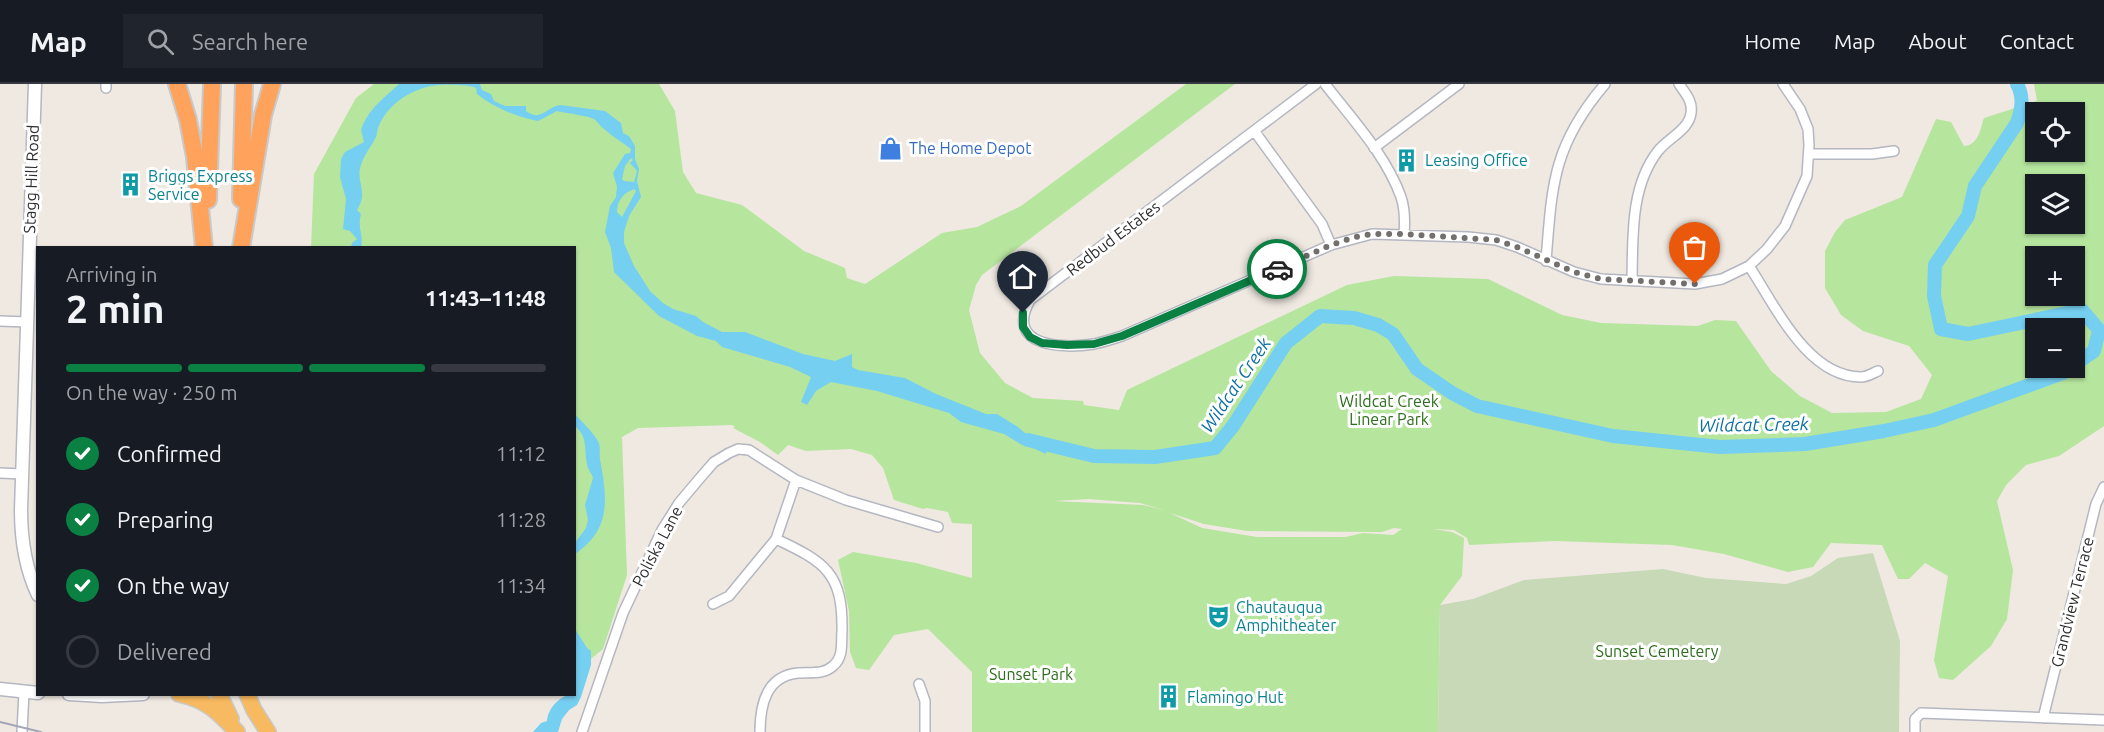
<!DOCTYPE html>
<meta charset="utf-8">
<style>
:root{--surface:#171b24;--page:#20242c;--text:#f1f3f6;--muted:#9ea1a6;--line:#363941;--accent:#0b8043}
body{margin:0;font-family:Ubuntu,sans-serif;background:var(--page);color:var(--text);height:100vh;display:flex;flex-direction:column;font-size:22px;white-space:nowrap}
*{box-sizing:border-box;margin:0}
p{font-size:20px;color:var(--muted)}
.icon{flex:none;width:33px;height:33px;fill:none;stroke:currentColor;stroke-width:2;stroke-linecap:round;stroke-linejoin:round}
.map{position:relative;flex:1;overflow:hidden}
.drawer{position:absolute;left:36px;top:162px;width:540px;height:450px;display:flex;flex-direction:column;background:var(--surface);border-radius:0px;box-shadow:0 2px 4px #0004}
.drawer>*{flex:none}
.fabs{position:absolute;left:2025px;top:18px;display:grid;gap:12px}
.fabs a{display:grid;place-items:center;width:60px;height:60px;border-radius:0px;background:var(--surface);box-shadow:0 2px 4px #0004;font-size:30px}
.pin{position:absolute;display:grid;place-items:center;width:51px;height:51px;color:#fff;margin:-62px -26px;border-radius:50% 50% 50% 0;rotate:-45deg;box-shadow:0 0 6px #0007}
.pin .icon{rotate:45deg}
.courier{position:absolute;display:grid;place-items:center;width:60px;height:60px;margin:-30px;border:4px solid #0b8043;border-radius:50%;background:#fff;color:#222;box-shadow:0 2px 8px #0007}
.summary em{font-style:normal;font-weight:700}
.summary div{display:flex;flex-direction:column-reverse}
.summary{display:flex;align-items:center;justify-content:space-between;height:102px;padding:0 30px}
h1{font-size:39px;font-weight:700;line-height:45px}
.bar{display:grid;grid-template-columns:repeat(4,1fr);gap:9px 6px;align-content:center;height:72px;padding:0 30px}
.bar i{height:8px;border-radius:4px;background:var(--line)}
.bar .active{background:var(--accent)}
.bar p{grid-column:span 4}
ol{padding:0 30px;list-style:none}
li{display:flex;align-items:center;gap:18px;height:66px}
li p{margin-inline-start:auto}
li .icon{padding:6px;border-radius:50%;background:var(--accent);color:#fff;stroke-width:4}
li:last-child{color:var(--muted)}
li i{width:33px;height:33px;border:3px solid var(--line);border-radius:50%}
header{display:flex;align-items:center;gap:36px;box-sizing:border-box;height:84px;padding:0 30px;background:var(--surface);border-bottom:2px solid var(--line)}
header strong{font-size:28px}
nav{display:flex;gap:33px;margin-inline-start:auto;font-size:21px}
.search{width:420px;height:54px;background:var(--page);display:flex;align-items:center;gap:15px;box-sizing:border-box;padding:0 21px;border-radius:0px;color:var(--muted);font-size:22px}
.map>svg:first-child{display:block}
</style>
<header>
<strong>Map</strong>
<div class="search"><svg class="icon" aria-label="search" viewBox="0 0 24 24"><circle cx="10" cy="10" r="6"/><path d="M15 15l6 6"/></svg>Search here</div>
<nav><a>Home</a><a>Map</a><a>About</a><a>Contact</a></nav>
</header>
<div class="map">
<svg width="2104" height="648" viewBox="0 0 2104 648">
<rect width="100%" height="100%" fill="#efe9e1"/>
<path fill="#b6e59e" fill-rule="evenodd" d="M374,0h285l16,27 8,61 13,21 46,12 62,46 41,17 2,10 18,6 77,-51 35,-6 44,-21 165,-122h49l-253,191 -6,10 -7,25 11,43 25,30 28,15 50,3 1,4 35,5 8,-20 220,-105 47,-9 94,3 74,36 39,8 97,3 17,-6 21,1 35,50 29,25 32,17 54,-1 35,-13 11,-24 -23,-29 -46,-15 -22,-16 -16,-27v-37l10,-19 10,-12 57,-23 34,-78 15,3 13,24c15,-1 16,-17 20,-28l53,-17 -3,-17h70v342l-45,30 -33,9 -20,20 -9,16 16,69 -6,49 -16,27 -38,34 -14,-2 -5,-18 14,-84 -23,-13 -16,16h-11l-16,-34 -51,-2 -18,24 -25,5 -64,-18 -52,-9 -118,-4 -85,4 -2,-7 -13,-8 -21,-1 19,3 12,6 -2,38 -22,29 -2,127h-466v-60l-44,-43 -34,6 -25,35 -13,-2 -6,-16 -1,-41 -11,-51 15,-8 63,11 56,15v-54l-20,-1 -4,-11 -21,-4 -4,1 -29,-9 -11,-32 -11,-13 -21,-6 -45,2 -18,-6 -10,10 -18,-13 -27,-14 2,-1 -3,-2 -94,3 -16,9 5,138 -24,74 -28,23 -1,-424h-263l3,-74 42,-76zM2036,28h38v40h-38zM2036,100h38v40h-38zM2036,172h38v40h-38zM2036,244h38v40h-38zM1089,415l51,4 24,7 -21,-5 -90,-4zM1170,429l34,11 43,7 135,1 12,-4 8,1 -9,6 -30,-2 -17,4h-89l-55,-9z"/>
<path fill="#c8d9b8" d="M1873,469l27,88 -1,91h-461l2,-127 33,-6 51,-19 139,-11 43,9 80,6 25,-8 27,-18z"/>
<path fill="#75cff0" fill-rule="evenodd" d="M399,0h81l2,6 9,4 3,7 11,5h21v5c16,11 18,-3 34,-6l45,6 16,12 2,10 6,3 6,10v13l4,10 -2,12 4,16 -12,19 -5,16v11l10,23 16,25 13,12 10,6 23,7 7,6 19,10h23l58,22 32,7 17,-7v13l6,3 47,8 31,16 50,20h11l21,13 8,7 21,6 -1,14 -17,-8 -7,-1 -18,-11 -43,-12 -12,-9 -72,-22 -46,-9 -15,9 -9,14 -6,-3 10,-25 -21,-10 -68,-20 -6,-6 -19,-5 -38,-20 -45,-44 -3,-24 -6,-16 5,-26 6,-9 1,-10 -4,-14 12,-19 5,-1 1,-4c-9,-7 -18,-12 -27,-20 -3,-2 -6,-7 -10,-10 -5,-3 -29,-6 -37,-8l-19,10c-22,-4 -43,-13 -61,-27l-1,-6c-6,-4 -36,-4 -45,-2 -23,5 -44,19 -53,42 -1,3 -1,6 -2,9 -5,10 -12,18 -15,28 -6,17 8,26 -4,45l4,4c-4,16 3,20 0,33h-10l1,-4 5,-4 -7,-8 -7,-2 3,-30 -6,-22 1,-18 4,-7 19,-10 -3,-12c7,-21 23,-32 38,-46zM631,74l2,2 -3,3 7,8 -3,11 -10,-1 -2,-2 3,-13zM634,105l2,2 -14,26 -5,-5c0,-12 7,-19 17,-23z
M574,329c8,9 18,18 24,28 3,6 1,12 2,18 7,39 12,70 -25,95v-11l11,-15 2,-8 -3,-15 8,-27c-1,-5 -6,-9 -6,-14 -3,-15 1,-27 -12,-38z
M575,545l12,19 4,3v14l-10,32 -4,8 -8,5 -7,9 -4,13h-25l8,-9 6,-2c1,-14 15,-27 27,-27z"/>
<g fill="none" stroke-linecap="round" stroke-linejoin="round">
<path stroke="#75cff0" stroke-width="14" d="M2017,0c7,13 5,25 0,39l-42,63 -7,30 -33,49 -1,31 7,33 27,5 114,-24 17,20 -5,21 -20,14
M1028,356l66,16 61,1 60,-9 18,-22 53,-83 34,-27 34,2 24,7 15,9 24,35 35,24 25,13 136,30 107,11 85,-3 79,-13 50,-11 129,-47 8,-5"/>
<defs>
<path id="minor" d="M106,0v4
M1316,0l-286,216c-26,47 33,49 64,44 9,-2 19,-5 28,-8l209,-91 41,-11 96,3 28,3 21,7 57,25 27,7 94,5 27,-5 27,-13 18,-17 18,-23 22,-50 2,-31 -1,-16 -8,-20 -17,-25
M1325,0c27,35 61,71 76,113 4,12 4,25 3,37
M1255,48l67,92 9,21
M1374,64l85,-64
M1809,70h63l22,-3
M1546,177c6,-77 7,-116 59,-177
M1749,182c26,39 58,111 112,111 6,0 12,-4 17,-6
M1632,196c1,-43 -2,-93 26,-129 10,-13 31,-21 33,-38 2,-12 -6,-20 -12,-29
M0,237l27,1
M0,389l22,1
M713,520l16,-8 47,-57 20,-59
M919,600l6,17v31
M2043,634l53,-214 8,-17
M22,648l2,-40
M582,648l41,-119 39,-83 17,-27 21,-25 14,-16 15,-9 9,-4 11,1 47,30 50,20 92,27
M760,648c0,-27 6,-56 38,-59 13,-1 25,2 35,-7 11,-9 8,-23 9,-35 1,-58 -17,-69 -66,-92
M1915,648v-13l6,-6 183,7"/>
<path id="tertiary" d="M35,0l-14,426c0,30 4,58 17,85
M0,605l38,4
M69,610l33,2 41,-2"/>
<path id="trunk" d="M179,610c28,6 39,18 58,38
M219,610l12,25
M247,610l7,16 14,22"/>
<path id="motorway" d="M177,0l11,36 7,37 9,91
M241,115l3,-115
M208,116l4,-116
M241,164l22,-133 9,-31"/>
</defs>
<use href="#minor" stroke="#b4b7c1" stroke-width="12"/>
<use href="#tertiary" stroke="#b4b7c1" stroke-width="15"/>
<use href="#trunk" stroke="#c9c9c9" stroke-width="18"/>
<use href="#motorway" stroke="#c9c9c9" stroke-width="20"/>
<use href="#minor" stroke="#fff" stroke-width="9"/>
<use href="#tertiary" stroke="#fff" stroke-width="12"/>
<use href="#trunk" stroke="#f8ba60" stroke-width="15"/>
<use href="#motorway" stroke="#ffa35c" stroke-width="16"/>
<path stroke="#a3a6b8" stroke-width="2" d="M0,638l41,10"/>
</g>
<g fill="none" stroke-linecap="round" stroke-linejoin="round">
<path stroke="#726f6d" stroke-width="6" stroke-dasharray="0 10.8" d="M1277,185l54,-24 24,-8 17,-3h32l92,6 21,7 57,25 27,7 94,5"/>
<path stroke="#0b8043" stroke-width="8" d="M1023,229v14l7,10 12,6 25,2 27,-1 28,-8 155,-67"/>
</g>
<defs>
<symbol id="shop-bare" viewBox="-9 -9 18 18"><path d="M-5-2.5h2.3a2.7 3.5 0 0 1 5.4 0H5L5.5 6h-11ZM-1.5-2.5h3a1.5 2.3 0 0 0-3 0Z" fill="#3f7fe0" stroke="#fff" stroke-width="2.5" paint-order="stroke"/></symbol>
<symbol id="building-bare" viewBox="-9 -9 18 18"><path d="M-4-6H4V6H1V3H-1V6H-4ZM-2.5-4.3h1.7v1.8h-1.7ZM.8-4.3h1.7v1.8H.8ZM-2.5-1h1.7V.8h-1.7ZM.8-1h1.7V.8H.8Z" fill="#0f9aa8" stroke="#fff" stroke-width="2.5" paint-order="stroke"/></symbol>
<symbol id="theatre-bare" viewBox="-9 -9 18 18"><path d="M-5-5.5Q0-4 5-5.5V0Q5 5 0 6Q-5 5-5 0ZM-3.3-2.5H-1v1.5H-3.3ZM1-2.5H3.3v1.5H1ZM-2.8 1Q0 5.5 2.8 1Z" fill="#0f9aa8" stroke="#fff" stroke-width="2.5" paint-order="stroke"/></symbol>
</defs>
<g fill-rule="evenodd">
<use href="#shop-bare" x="874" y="48" width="33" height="33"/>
<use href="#building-bare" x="1390" y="60" width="33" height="33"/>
<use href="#building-bare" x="114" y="84" width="33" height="33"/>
<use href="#theatre-bare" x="1202" y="516" width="33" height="33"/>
<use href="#building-bare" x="1152" y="596" width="33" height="33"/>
</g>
<g text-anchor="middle" stroke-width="6" stroke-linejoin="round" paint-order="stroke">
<g font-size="16" fill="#366cbe" stroke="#fff" text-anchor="start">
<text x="909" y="70">The Home Depot</text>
</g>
<g font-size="16" fill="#0d838f" stroke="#fff" text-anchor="start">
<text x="1425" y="82">Leasing Office</text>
<text x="148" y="98">Briggs Express<tspan x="148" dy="18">Service</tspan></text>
<text x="1236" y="529">Chautauqua<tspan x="1236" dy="18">Amphitheater</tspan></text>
<text x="1187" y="619">Flamingo Hut</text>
</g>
<g font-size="16" fill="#2e2e2e" stroke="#fff">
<text transform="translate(31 95) rotate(-88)" y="6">Stagg Hill Road</text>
<text transform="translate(1113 154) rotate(-37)" y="6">Redbud Estates</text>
<text transform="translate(657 462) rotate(-62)" y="6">Poliska Lane</text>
<text transform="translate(2072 518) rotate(-76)" y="6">Grandview Terrace</text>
</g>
<g font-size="16" fill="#2c6e1b" stroke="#fff">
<text x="1389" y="323">Wildcat Creek<tspan x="1389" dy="18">Linear Park</tspan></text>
<text x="1657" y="573">Sunset Cemetery</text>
<text x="1031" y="596">Sunset Park</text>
</g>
<g font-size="18" font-style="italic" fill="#0d6fa3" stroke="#fff">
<text transform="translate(1236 301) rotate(-56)" y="6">Wildcat Creek</text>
<text transform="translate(1754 341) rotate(-1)" y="6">Wildcat Creek</text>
</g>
</g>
</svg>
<div class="fabs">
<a><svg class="icon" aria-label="locate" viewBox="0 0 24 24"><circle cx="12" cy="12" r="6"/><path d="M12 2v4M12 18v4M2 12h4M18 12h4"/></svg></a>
<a><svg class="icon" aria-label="layers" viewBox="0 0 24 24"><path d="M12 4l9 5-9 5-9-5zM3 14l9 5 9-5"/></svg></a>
<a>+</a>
<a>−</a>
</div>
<div class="pin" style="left:1695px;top:200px;background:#ea580c"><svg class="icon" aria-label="bag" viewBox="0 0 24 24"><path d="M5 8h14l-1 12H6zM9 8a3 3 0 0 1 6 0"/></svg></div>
<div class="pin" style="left:1023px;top:229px;background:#1f2937"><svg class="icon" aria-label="home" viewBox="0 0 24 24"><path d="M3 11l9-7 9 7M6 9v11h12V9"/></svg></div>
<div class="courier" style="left:1277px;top:185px"><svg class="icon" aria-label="car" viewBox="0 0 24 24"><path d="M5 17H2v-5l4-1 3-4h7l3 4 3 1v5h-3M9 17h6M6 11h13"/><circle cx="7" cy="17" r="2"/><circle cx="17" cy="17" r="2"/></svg></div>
<section class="drawer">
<div class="summary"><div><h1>2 min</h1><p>Arriving in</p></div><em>11:43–11:48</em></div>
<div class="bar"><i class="active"></i><i class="active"></i><i class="active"></i><i></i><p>On the way · 250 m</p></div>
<ol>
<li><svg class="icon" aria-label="check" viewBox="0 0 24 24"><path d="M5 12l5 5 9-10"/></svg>Confirmed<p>11:12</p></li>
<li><svg class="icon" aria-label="check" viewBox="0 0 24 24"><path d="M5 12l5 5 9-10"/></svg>Preparing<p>11:28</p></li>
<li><svg class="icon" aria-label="check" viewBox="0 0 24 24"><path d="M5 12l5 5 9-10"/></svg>On the way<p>11:34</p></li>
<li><i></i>Delivered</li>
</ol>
</section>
</div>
